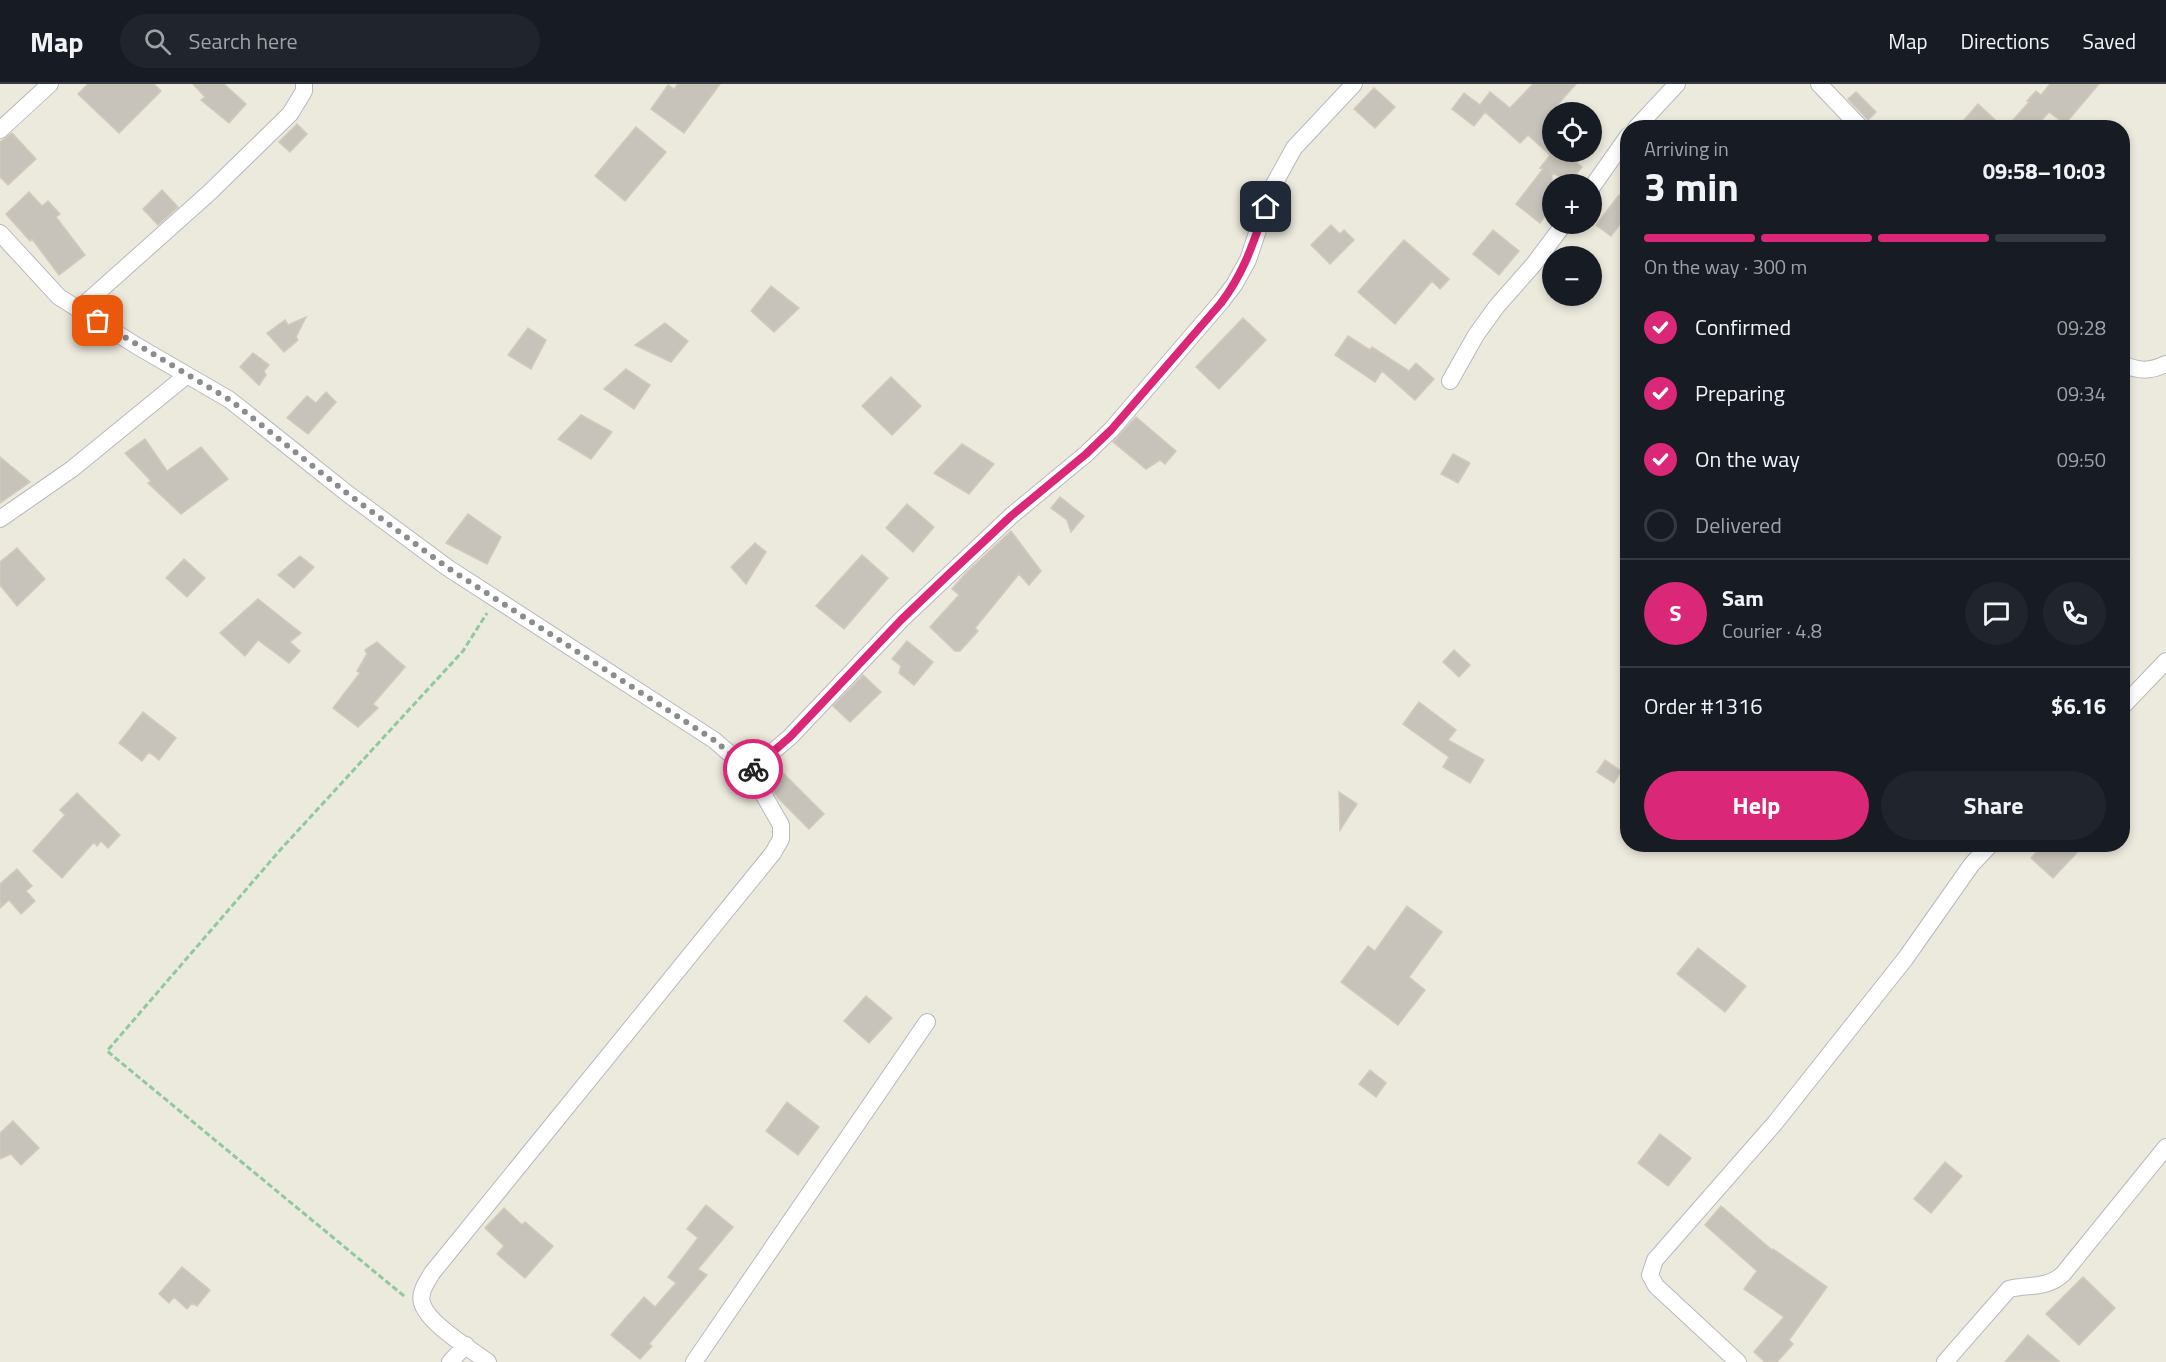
<!DOCTYPE html>
<meta charset="utf-8">
<style>
:root{--surface:#171b24;--page:#20242c;--text:#f1f3f6;--muted:#9ea1a6;--line:#363941;--accent:#db2777}
body{margin:0;font-family:"Titillium Web",sans-serif;background:var(--page);color:var(--text);height:100vh;display:flex;flex-direction:column;font-size:22px;white-space:nowrap}
*{box-sizing:border-box;margin:0}
p{font-size:20px;color:var(--muted)}
.icon{flex:none;width:33px;height:33px;fill:none;stroke:currentColor;stroke-width:2;stroke-linecap:round;stroke-linejoin:round}
.map{position:relative;flex:1;overflow:hidden}
.details{position:absolute;left:1620px;top:36px;width:510px;height:732px;display:flex;flex-direction:column;background:var(--surface);border-radius:24px;box-shadow:0 3px 9px #0003}
.details>*{flex:none}
.fabs{position:absolute;left:1542px;top:18px;display:grid;gap:12px}
.fabs a{display:grid;place-items:center;width:60px;height:60px;border-radius:50%;background:var(--surface);box-shadow:0 3px 9px #0003;font-size:30px}
.pin{position:absolute;display:grid;place-items:center;width:51px;height:51px;color:#fff;margin:-26px;border-radius:12px;box-shadow:0 3px 9px #0006}
.courier{position:absolute;display:grid;place-items:center;width:60px;height:60px;margin:-30px;border:4px solid #db2777;border-radius:50%;background:#fff;color:#222;box-shadow:0 2px 8px #0007}
.headline em{font-style:normal;font-weight:700}
.headline div{display:flex;flex-direction:column-reverse}
.headline{display:flex;align-items:center;justify-content:space-between;height:102px;padding:0 24px}
h1{font-size:39px;font-weight:700;line-height:45px}
.bar{display:grid;grid-template-columns:repeat(4,1fr);gap:9px 6px;align-content:center;height:72px;padding:0 24px}
.bar i{height:8px;border-radius:4px;background:var(--line)}
.bar .current{background:var(--accent)}
.bar p{grid-column:span 4}
.line{display:flex;align-items:center;gap:15px;padding:0 24px;border-top:2px solid var(--line)}
.line div{flex:1}
.round{display:grid;place-items:center;flex:none;width:63px;height:63px;border-radius:32px;background:var(--page)}
ol{padding:0 24px;list-style:none}
li{display:flex;align-items:center;gap:18px;height:66px}
li p{margin-inline-start:auto}
li .icon{padding:6px;border-radius:50%;background:var(--accent);color:#fff;stroke-width:4}
li:last-child{color:var(--muted)}
li i{width:33px;height:33px;border:3px solid var(--line);border-radius:50%}
.primary-button{display:flex;gap:12px;margin-top:auto;padding:12px 24px}
.primary-button a{flex:1;height:69px;border-radius:36px;background:var(--accent);color:#fff;font-size:24px;font-weight:700;line-height:69px;text-align:center}
.primary-button a+a{background:var(--page);color:var(--text)}
header{display:flex;align-items:center;gap:36px;box-sizing:border-box;height:84px;padding:0 30px;background:var(--surface);border-bottom:2px solid var(--line)}
header strong{font-size:28px}
nav{display:flex;gap:33px;margin-inline-start:auto;font-size:21px}
.search{width:420px;height:54px;background:var(--page);display:flex;align-items:center;gap:15px;box-sizing:border-box;padding:0 21px;border-radius:33px;color:var(--muted);font-size:22px}
.map>svg:first-child{display:block}
</style>
<header>
<strong>Map</strong>
<div class="search"><svg class="icon" aria-label="search" viewBox="0 0 24 24"><circle cx="10" cy="10" r="6"/><path d="M15 15l6 6"/></svg>Search here</div>
<nav><a>Map</a><a>Directions</a><a>Saved</a></nav>
</header>
<div class="map">
<svg width="2166" height="1278" viewBox="0 0 2166 1278">
<rect width="100%" height="100%" fill="#ece9dd"/>
<path fill="#c7c3ba" stroke="#d1cabb" stroke-width="1.5" d="M88,0h66l7,7 -42,42 -41,-39z
M193,0h31l22,20 -17,19 -28,-23 4,-3z
M678,0h42l-36,49 -33,-24 17,-24 6,4z
M1533,0h43l-24,27v41h11l19,15 -12,14 -18,-8v34l-12,16 -24,-19 27,-35 -3,-1 10,-13 -22,-20 -8,8 -35,-31 -11,14 -22,-17 12,-16 16,12 10,-13 20,16z
M2050,0h49l-34,40 -16,-12 -14,16h-29l23,-26 -2,-1 9,-10 5,4z
M1374,4l21,19 -20,21 -21,-19z
M1856,8l20,20 -8,8 -20,-21z
M1978,20l26,24h-47z
M297,40l10,10 -17,18 -11,-10z
M636,43l30,25 -41,49 -30,-25z
M12,49l24,26 -28,26 -8,-8v-35z
M162,106l16,17 -20,18 -15,-16z
M29,108l13,14 6,-5 12,13 -4,3 29,38 -26,20 -27,-36 -2,2 -24,-27z
M1619,111l9,6v13l-17,22 -15,-11z
M1331,141l9,9 4,-4 10,10 -24,24 -19,-19z
M1493,146l26,21 -20,24 -26,-21z
M1404,156l45,39 -9,10 -8,-8 -37,43 -37,-32z
M771,202l28,22 -25,24 -23,-21z
M306,233l-10,20 2,3 -14,12 -17,-19 18,-13 3,5z
M1243,234l23,22 -47,49 -23,-22z
M665,239l23,18 -17,21 -36,-17z
M528,244l18,12 -15,29 -23,-14z
M1348,252l22,14 2,-3 37,24 7,-8 18,16 -19,21 -33,-29 -7,11 -40,-27z
M253,269l16,12 -5,6 2,4 -7,10 -19,-18z
M626,285l24,16 -16,24 -30,-20z
M891,293l30,29 -29,29 -30,-29z
M326,308l10,10 -28,32 -21,-16 20,-22 9,7z
M581,331l31,17 -21,27 -33,-20z
M1136,333l40,34 -11,13 -5,-4 -14,9 -33,-27z
M145,355l22,32 34,-24 27,32 -47,35 -33,-31 3,-2 -26,-28z
M962,360l32,20 -25,30 -35,-21z
M1453,370l17,9 -12,20 -17,-9z
M0,373l30,25 -30,21z
M1060,413l24,19 -13,16 -4,-12 -16,-12z
M907,420l27,23 -21,25 -27,-24z
M468,430l33,23 -14,27 -41,-21z
M1011,447l30,40 -12,14 -10,-11 -44,54 3,3 -18,20h-5l-25,-24 29,-32 -7,-6 14,-16z
M755,459l11,9 -20,32 -15,-17z
M17,464l28,31 -28,27 -17,-21v-23z
M862,471l26,23 -44,51 -28,-23z
M300,472l14,11 -20,21 -16,-13z
M184,475l21,19 -18,19 -21,-19z
M258,515l43,34 -11,9 10,9 -11,12 -31,-23 -13,16 -25,-23z
M907,557l26,21 -19,23 -15,-12 2,-7 -9,-7z
M377,558l28,25 -32,37 5,4 -20,19 -25,-19 27,-35 -3,-2 10,-17 -2,-4z
M1454,566l16,15 -11,12 -16,-15z
M863,591l18,17 -31,30 -17,-16z
M1419,618l37,28 -8,10 36,20 -14,23 -27,-16 6,-10 -46,-33z
M143,628l33,26 -17,22 -10,-8 -7,9 -23,-18z
M1605,676l16,11 -7,12 -17,-11z
M777,683l47,47 -15,15 -31,-31 -12,-20z
M1339,708l18,12 -17,26z
M77,709l43,42 -12,13 -7,-7 -4,5 -3,-4 -32,36 -29,-27 32,-36 -5,-5z
M2044,760h41l-32,34 -22,-20z
M17,785l15,17 -6,5 9,10 -14,13 -12,-14 -9,8v-24z
M1407,822l35,26 -33,45 16,13 -27,35 -57,-43 27,-36 7,5z
M1698,864l48,38 -21,26 -48,-38z
M866,912l26,22 -23,25 -25,-22z
M1370,986l16,13 -10,14 -17,-13z
M787,1018l32,25 -21,28 -32,-24z
M13,1037l26,27 -18,17 -10,-11 -11,5v-26z
M1660,1050l31,24 -23,28 -30,-23z
M1945,1078l17,14 -31,37 -17,-14z
M706,1121l27,22 -35,42 9,6 -58,69 3,2 -12,13 -29,-24 33,-38 11,10 21,-24 -8,-6 30,-39 -11,-9z
M1721,1122l51,44 1,-1 54,38 -38,53 4,4 -16,18h-12l-11,-10 30,-35 -40,-28 13,-18 -52,-46z
M504,1124l18,17 3,-3 28,24 -28,32 -28,-24 7,-8 -19,-18z
M182,1183l28,23 -13,16 -5,-3 -5,6 -13,-12 -5,6 -10,-9z
M2083,1193l32,31 -36,37 -33,-31z
M2028,1251l32,27h-55z"/>
<g fill="none" stroke-linecap="round" stroke-linejoin="round">
<defs>
<path id="street" d="M1819,0l42,44
M1636,44l41,-44
M0,46l50,-46
M1592,103l36,-51
M0,149l59,64 78,49 93,54 118,94 100,74 266,172 36,31 31,54v14l-8,14 -341,420c-5,9 -13,19 -10,30 6,21 49,46 66,59
M79,225l130,-116 81,-79 14,-23v-7
M2122,280c17,7 27,8 44,0
M1450,297l26,-46 21,-29 37,-42 30,-40
M0,435l72,-50 115,-94
M2122,623l44,-46
M750,687l40,-34 111,-117 110,-104 75,-62 25,-24 110,-128 13,-17 14,-25 24,-72 22,-40 60,-64
M450,1278l16,-17
M694,1278l233,-340
M1738,1278l-82,-76 -6,-11 5,-15 120,-137 130,-164 67,-95 19,-20
M1945,1278l64,-73c20,-5 38,0 54,-15l103,-127"/>
</defs>
<use href="#street" stroke="#b6babf" stroke-width="18"/>
<path stroke="#8fc99e" stroke-width="3" stroke-dasharray="6 3" stroke-linecap="butt" d="M404,1212l-297,-245 174,-202 182,-198 24,-38"/>
<use href="#street" stroke="#fff" stroke-width="16"/>
</g>
<g fill="none" stroke-linecap="round" stroke-linejoin="round">
<path stroke="#8b8d8c" stroke-width="6" stroke-dasharray="0 10.8" d="M98,237l132,79 118,94 100,74 266,172 36,31 3,-2"/>
<path stroke="#db2777" stroke-width="8" d="M753,685l37,-32 111,-117 47,-45 63,-59 75,-62 25,-24 110,-127c24,-32 32,-60 45,-96"/>
</g>
</svg>
<div class="fabs">
<a><svg class="icon" aria-label="locate" viewBox="0 0 24 24"><circle cx="12" cy="12" r="6"/><path d="M12 2v4M12 18v4M2 12h4M18 12h4"/></svg></a>
<a>+</a>
<a>−</a>
</div>
<div class="pin" style="left:98px;top:237px;background:#ea580c"><svg class="icon" aria-label="bag" viewBox="0 0 24 24"><path d="M5 8h14l-1 12H6zM9 8a3 3 0 0 1 6 0"/></svg></div>
<div class="pin" style="left:1266px;top:123px;background:#1f2937"><svg class="icon" aria-label="home" viewBox="0 0 24 24"><path d="M3 11l9-7 9 7M6 9v11h12V9"/></svg></div>
<div class="courier" style="left:753px;top:685px"><svg class="icon" aria-label="bike" viewBox="0 0 24 24"><circle cx="6" cy="16" r="4"/><circle cx="18" cy="16" r="4"/><path d="M6 16l4-8h5l3 8M10 8l3 8H6M13 5h3"/></svg></div>
<section class="details">
<div class="headline"><div><h1>3 min</h1><p>Arriving in</p></div><em>09:58–10:03</em></div>
<div class="bar"><i class="current"></i><i class="current"></i><i class="current"></i><i></i><p>On the way · 300 m</p></div>
<ol>
<li><svg class="icon" aria-label="check" viewBox="0 0 24 24"><path d="M5 12l5 5 9-10"/></svg>Confirmed<p>09:28</p></li>
<li><svg class="icon" aria-label="check" viewBox="0 0 24 24"><path d="M5 12l5 5 9-10"/></svg>Preparing<p>09:34</p></li>
<li><svg class="icon" aria-label="check" viewBox="0 0 24 24"><path d="M5 12l5 5 9-10"/></svg>On the way<p>09:50</p></li>
<li><i></i>Delivered</li>
</ol>
<div class="line" style="height:108px"><b class="round" style="background:var(--accent);color:#fff">S</b><div><b>Sam</b><p>Courier · 4.8</p></div><a class="round"><svg class="icon" aria-label="chat" viewBox="0 0 24 24"><path d="M4 5h16v11H9l-5 4z"/></svg></a><a class="round"><svg class="icon" aria-label="phone" viewBox="0 0 24 24"><path d="M5 4h4l2 5-3 2q2 4 5 5l2-3 5 2v4C11 20 4 13 5 4z"/></svg></a></div>
<div class="line" style="height:78px"><div>Order #1316</div><b>$6.16</b></div>
<div class="primary-button"><a>Help</a><a>Share</a></div>
</section>
</div>
